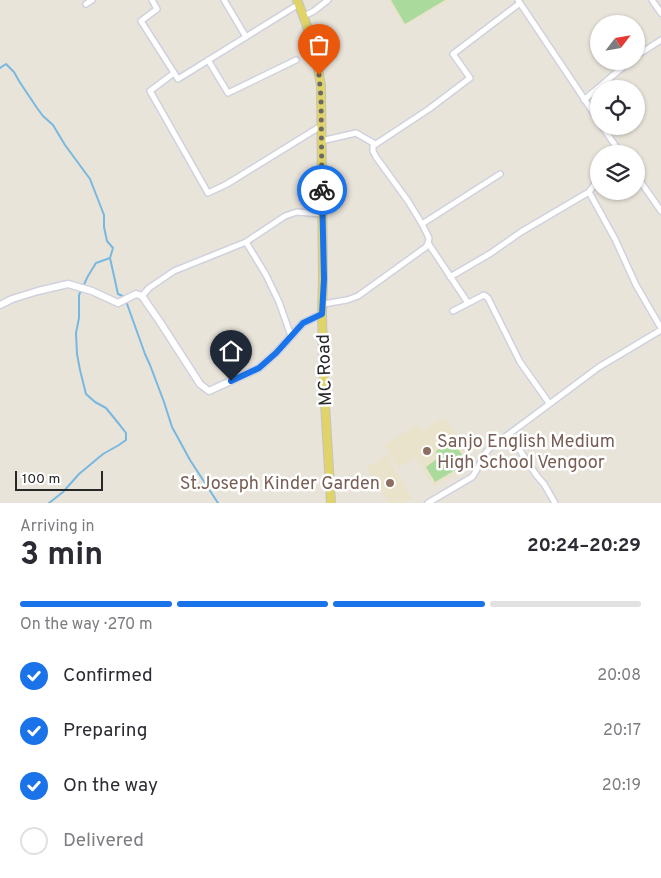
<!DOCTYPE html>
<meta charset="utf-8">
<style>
:root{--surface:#fff;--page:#f2f2f3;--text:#2b2b33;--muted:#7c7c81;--line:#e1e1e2;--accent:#1a73e8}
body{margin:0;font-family:Overpass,sans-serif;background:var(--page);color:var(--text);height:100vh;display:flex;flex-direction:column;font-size:19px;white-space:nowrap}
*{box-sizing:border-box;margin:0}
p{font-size:16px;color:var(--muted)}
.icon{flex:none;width:28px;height:28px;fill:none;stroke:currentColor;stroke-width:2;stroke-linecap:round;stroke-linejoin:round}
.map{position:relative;height:503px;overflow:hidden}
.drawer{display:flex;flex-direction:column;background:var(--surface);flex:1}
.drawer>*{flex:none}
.needle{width:32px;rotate:59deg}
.controls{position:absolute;left:590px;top:15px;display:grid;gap:10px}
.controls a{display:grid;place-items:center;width:55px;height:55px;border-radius:50%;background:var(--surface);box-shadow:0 1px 4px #0004;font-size:25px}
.scale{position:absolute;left:15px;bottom:12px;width:88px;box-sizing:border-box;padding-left:5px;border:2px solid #272727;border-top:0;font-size:14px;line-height:18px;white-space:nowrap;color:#272727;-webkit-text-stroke:4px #fff;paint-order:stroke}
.pin{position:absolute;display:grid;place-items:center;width:42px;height:42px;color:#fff;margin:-51px -21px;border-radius:50% 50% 50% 0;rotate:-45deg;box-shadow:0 0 5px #0007}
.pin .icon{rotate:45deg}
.courier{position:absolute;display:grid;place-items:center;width:50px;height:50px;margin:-25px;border:4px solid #1a73e8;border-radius:50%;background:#fff;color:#222;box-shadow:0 1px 6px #0007}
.overview em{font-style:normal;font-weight:700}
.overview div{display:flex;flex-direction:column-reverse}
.overview{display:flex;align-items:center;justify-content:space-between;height:85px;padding:0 20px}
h1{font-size:32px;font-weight:700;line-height:38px}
.bar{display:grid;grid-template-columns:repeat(4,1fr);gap:8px 5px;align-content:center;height:60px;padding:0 20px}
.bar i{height:6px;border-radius:4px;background:var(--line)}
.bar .current{background:var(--accent)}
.bar p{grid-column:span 4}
ol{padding:0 20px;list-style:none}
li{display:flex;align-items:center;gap:15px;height:55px}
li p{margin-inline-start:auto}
li .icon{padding:5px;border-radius:50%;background:var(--accent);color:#fff;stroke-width:4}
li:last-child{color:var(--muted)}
li i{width:28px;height:28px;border:2px solid var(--line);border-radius:50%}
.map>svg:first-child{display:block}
</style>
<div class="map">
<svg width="661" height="503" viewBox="0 0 661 503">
<rect width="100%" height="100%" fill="#e9e4da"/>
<path fill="#e9e3cb" d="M388,0h62l-46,26z
M445,417l28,46 -39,24 -18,-29 -18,10 -14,-23 33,-20 4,6z
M387,455l25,43 -7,5h-16l-23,-35z"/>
<path fill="#aada9c" d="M391,0h54l-40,24z
M453,441l14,22 -32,19 -9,-15 11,-8 -1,-8z"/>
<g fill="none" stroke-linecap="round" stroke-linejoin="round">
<path stroke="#78b8e0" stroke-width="2" d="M0,68l6,-4 8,8 5,9 18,27 6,8 10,9 12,20 25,34 14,36v12l3,14 6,7 -3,10 -14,5 -8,13 -9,19v23l-3,15 1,21 3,16 6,24 9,8 11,6 13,16 7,9v7l-7,5 -16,9 -24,20 -16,18 -14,11
M110,258l8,36 7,3
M126,301l19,53 5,11 14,37 8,25 18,33 28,43"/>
<defs>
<path id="minor" d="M152,0l5,9 -16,12 37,58 121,-75
M224,0l22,37
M518,0l81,121
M652,0l9,13
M86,4l6,-4
M304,16l10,-5 14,-11
M636,56l25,-16
M208,60l20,33 68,-33
M174,73l-24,18 58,102 19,-9 94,-58
M584,100l46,-39
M602,126l19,28
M321,141l35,-8 19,11
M636,175l25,36
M589,192l26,47 21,46 25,43
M422,224l78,-50
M246,242l20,33 13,27 12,34
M428,243l40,60
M450,277l41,-24 30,-21 68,-40 10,-14
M142,296l7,-8 25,-17 72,-29 39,-26 12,-4 25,2
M323,304l24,-4 11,-4 68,-49 2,-4 1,-5 -7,-14 -14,-23 -32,-44 -3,-6v-5l56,-37 41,-31 -17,-24 67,-51
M453,311l31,-16 4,3 32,64 29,41
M509,434l28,42 7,8 11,19
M428,503l44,-26c7,-8 9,-20 17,-28l110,-82 62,-37"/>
<path id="tertiary" d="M0,305l12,-6 26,-8 30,-7 24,7 26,12 18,-9 6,2 18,26 40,62 9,7 50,-23 17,-15 27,-30 19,-9"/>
<path id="primary" d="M297,0c12,28 20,56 24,86l2,193 -1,35 2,73 7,116"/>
</defs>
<use href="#minor" stroke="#d0d1df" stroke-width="8"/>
<use href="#tertiary" stroke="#d0d1df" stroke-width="9"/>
<use href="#primary" stroke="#c3c3c3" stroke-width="10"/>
<use href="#minor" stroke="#fff" stroke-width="5"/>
<use href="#tertiary" stroke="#fff" stroke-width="6"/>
<use href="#primary" stroke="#e0d368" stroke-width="8"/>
</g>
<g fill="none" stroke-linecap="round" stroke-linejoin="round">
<path stroke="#6b6966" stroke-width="5" stroke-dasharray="0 9" d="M319,75l2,23 1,92"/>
<path stroke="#1a73e8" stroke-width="6" d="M231,381l28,-13 17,-15 27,-30 19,-9 2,-35 -2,-89"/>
</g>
<g fill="#8d6e63" stroke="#fff" stroke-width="2">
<circle cx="427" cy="451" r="5"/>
<circle cx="390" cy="483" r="5"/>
</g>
<g text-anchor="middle" stroke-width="5" stroke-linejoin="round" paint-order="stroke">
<g font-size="18" fill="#272727" stroke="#fff">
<text transform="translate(324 370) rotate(-92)" y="6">MC Road</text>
</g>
<g font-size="18" fill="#785e54" stroke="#fff" text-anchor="start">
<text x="437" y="447">Sanjo English Medium<tspan x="437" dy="21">High School Vengoor</tspan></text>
<text x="380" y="489" text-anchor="end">St.Joseph Kinder Garden</text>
</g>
</g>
</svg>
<div class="controls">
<a><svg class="needle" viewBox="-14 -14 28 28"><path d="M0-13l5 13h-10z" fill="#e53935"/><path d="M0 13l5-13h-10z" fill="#7c7c81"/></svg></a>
<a><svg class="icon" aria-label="locate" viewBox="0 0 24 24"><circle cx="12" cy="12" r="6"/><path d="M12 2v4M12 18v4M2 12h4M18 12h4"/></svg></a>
<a><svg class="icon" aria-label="layers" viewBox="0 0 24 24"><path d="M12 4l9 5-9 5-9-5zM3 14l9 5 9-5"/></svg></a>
</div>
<div class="scale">100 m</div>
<div class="pin" style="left:319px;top:75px;background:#ea580c"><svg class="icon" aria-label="bag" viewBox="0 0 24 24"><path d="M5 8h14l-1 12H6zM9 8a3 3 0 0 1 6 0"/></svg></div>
<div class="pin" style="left:231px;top:381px;background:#1f2937"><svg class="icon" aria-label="home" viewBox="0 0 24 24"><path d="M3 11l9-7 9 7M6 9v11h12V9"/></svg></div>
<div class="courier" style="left:322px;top:190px"><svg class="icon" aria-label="bike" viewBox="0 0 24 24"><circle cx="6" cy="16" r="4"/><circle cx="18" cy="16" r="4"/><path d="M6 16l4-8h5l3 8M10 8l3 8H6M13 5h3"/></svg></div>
</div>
<section class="drawer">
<div class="overview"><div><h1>3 min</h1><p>Arriving in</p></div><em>20:24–20:29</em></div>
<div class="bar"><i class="current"></i><i class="current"></i><i class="current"></i><i></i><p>On the way · 270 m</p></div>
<ol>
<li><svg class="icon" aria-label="check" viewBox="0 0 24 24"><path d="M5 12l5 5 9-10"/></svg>Confirmed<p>20:08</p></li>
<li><svg class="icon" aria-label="check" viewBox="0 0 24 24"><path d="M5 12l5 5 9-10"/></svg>Preparing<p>20:17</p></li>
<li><svg class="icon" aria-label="check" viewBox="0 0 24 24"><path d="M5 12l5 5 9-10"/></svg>On the way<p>20:19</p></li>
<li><i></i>Delivered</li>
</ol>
</section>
